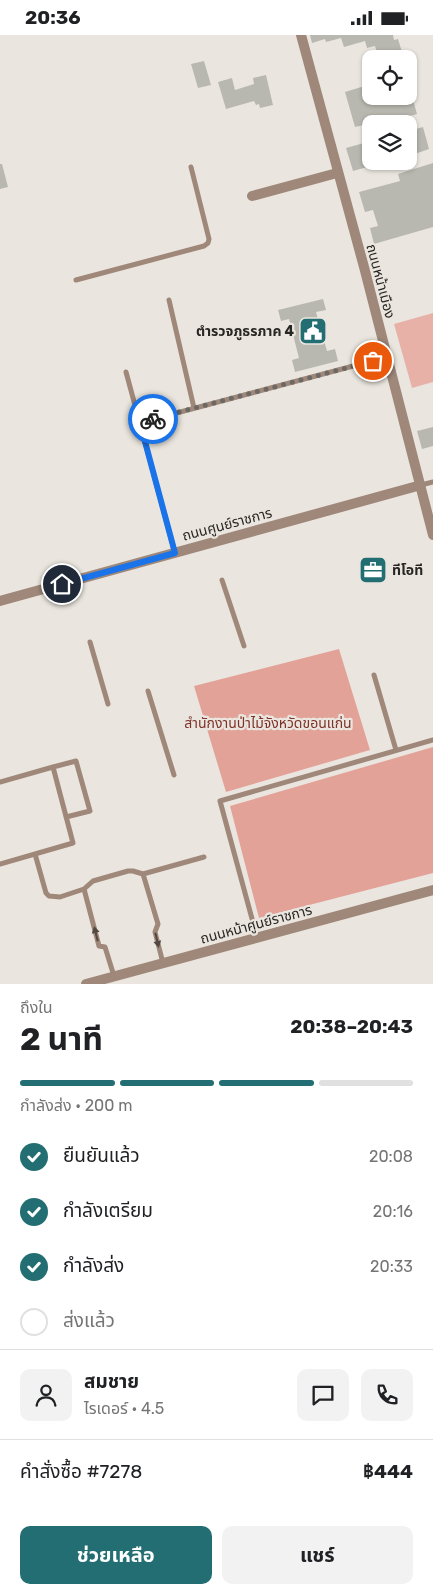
<!DOCTYPE html>
<html lang="th">
<meta charset="utf-8">
<style>
:root{--surface:#fff;--page:#f2f2f2;--text:#202124;--muted:#757577;--line:#e0e0e0;--accent:#226e72}
body{margin:0;font-family:Rubik,"Noto Sans Thai",sans-serif;background:var(--page);color:var(--text);height:100vh;display:flex;flex-direction:column;font-size:19px;white-space:nowrap}
*{box-sizing:border-box;margin:0}
p{font-size:16px;color:var(--muted)}
.icon{flex:none;width:28px;height:28px;fill:none;stroke:currentColor;stroke-width:2;stroke-linecap:round;stroke-linejoin:round}
.map{position:relative;height:949px;overflow:hidden}
.panel{display:flex;flex-direction:column;background:var(--surface);flex:1}
.panel>*{flex:none}
.tools{position:absolute;left:362px;top:15px;display:grid;gap:10px}
.tools a{display:grid;place-items:center;width:55px;height:55px;border-radius:10px;background:var(--surface);box-shadow:0 1px 4px #0004;font-size:25px}
.pin{position:absolute;display:grid;place-items:center;width:42px;height:42px;color:#fff;margin:-21px;border:2px solid #fff;border-radius:50%;box-shadow:0 1px 5px #0007}
.courier{position:absolute;display:grid;place-items:center;width:50px;height:50px;margin:-25px;border:4px solid #1a73e8;border-radius:50%;background:#fff;color:#222;box-shadow:0 1px 6px #0007}
.overview em{font-style:normal;font-weight:700}
.overview div{display:flex;flex-direction:column-reverse}
.overview{display:flex;align-items:center;justify-content:space-between;height:85px;padding:0 20px}
h1{font-size:32px;font-weight:700;line-height:38px}
.bar{display:grid;grid-template-columns:repeat(4,1fr);gap:8px 5px;align-content:center;height:60px;padding:0 20px}
.bar i{height:6px;border-radius:4px;background:var(--line)}
.bar .on{background:var(--accent)}
.bar p{grid-column:span 4}
.line{display:flex;align-items:center;gap:12px;padding:0 20px;border-top:1px solid var(--line)}
.line div{flex:1}
.round{display:grid;place-items:center;flex:none;width:52px;height:52px;border-radius:10px;background:var(--page)}
ol{padding:0 20px;list-style:none}
li{display:flex;align-items:center;gap:15px;height:55px}
li p{margin-inline-start:auto}
li .icon{padding:5px;border-radius:50%;background:var(--accent);color:#fff;stroke-width:4}
li:last-child{color:var(--muted)}
li i{width:28px;height:28px;border:2px solid var(--line);border-radius:50%}
.primary-button{display:flex;gap:10px;margin-top:auto;padding:10px 20px}
.primary-button a{flex:1;height:58px;border-radius:10px;background:var(--accent);color:#fff;font-size:20px;font-weight:700;line-height:58px;text-align:center}
.primary-button a+a{background:var(--page);color:var(--text)}
.status{display:flex;justify-content:space-between;align-items:center;height:35px;padding:0 25px;background:var(--surface);direction:ltr}
.status svg{height:14px;fill:currentColor}
.map>svg:first-child{display:block}
</style>
<div class="status"><b>20:36</b><svg viewBox="0 0 49 12"><path d="M0 12V9h3v3zM5 12V6h3v6zM10 12V3h3v9zM15 12V0h3v12zM26 1h20v11H26zM47 4h2v5h-2z"/></svg></div>
<div class="map">
<svg width="433" height="949" viewBox="0 0 433 949">
<rect width="100%" height="100%" fill="#eae6df"/>
<path fill="#e7b1a8" d="M433,278v69l-21,6 -18,-64z"/>
<path fill="#e3a298" d="M339,614l31,101 -144,42 -32,-106z
M433,712v126l-174,45 -29,-112z"/>
<path fill="#b8b8b0" d="M310,0h83l1,5 4,-1 4,13h-2l1,7h-22l-4,-13 -8,2 -2,-7 -21,6 -3,-9 -15,4 -1,-3 -13,4z
M204,26l7,24 -13,3 -7,-24z
M266,40l7,30 -13,3 -1,-4 -3,1 -2,-4 -28,8 -8,-27 14,-4 3,12 19,-6 -1,-6z
M371,49v12h41l5,18 -35,10h-11v3l-5,1 -2,-3 -9,2 -10,-35z
M423,92l6,22 -20,7v-25z
M371,106v25l-18,5 -7,-23z
M433,128v64l-59,17 -4,-16 8,-2 -5,-16 -8,2 -6,-20 41,-11 -2,-7z
M0,129h2l6,23 -8,2z
M323,264l3,11 -10,2 11,39 8,-2 3,12 -43,11 -3,-12 7,-2 -10,-39 -8,2 -3,-11z
M433,392v19l-11,3 -5,-18z"/>
<g fill="none" stroke-linecap="round" stroke-linejoin="round">
<path stroke="#9f887a" stroke-width="5" d="M76,245l128,-34 4,-3 1,-4 -18,-72
M169,265l25,108
M126,337l49,181
M139,388l248,-66
M421,450l12,-3
M222,545l22,66
M90,607l18,62
M374,640l22,75
M148,656l26,84
M53,732l23,-6 14,50 -24,6
M0,747l53,-15 20,76 -73,21
M35,819l11,39 3,3 11,1 24,-8
M143,839l61,-17
M257,902l-37,-136 213,-61
M114,941l-9,-29 -6,-1 -15,-57 9,-8 35,-10h5l10,3 15,50 -3,8 8,31"/>
<path stroke="#9f887a" stroke-width="10" d="M252,161l85,-23"/>
<path stroke="#9f887a" stroke-width="10" d="M301,0l63,232 69,268
M0,566l421,-116
M86,949l347,-94"/>
</g>
<defs><path id="oneway-solid" d="M-6-.8H1V-3.2L6.5 0L1 3.2V.8H-6Z" transform="scale(1.25)"/></defs>
<g fill="#524841">
<use href="#oneway-solid" transform="translate(96 899) rotate(-104)"/>
<use href="#oneway-solid" transform="translate(157 905) rotate(77)"/>
</g>
<g fill="none" stroke-linecap="round" stroke-linejoin="round">
<path stroke="#6c6965" stroke-width="5" stroke-dasharray="0 9" d="M153,384l220,-58"/>
<path stroke="#1a73e8" stroke-width="6" d="M62,549l113,-31 -35,-130 13,-4"/>
</g>
<defs>
<symbol id="civic-square" viewBox="-11 -11 22 22"><rect x="-9" y="-9" width="18" height="18" rx="4" fill="#226e72" stroke="#eae6df"/><path d="M-.6-6.5H3V-4.5H.6V-3L4-1V1h2V6H-6V1h2V-1L-.6-3ZM-1.2 2.5V6h2.4V2.5Z" fill="#fff"/></symbol>
<symbol id="office-square" viewBox="-11 -11 22 22"><rect x="-9" y="-9" width="18" height="18" rx="4" fill="#226e72" stroke="#eae6df"/><path d="M-6-3h4V-5.5h4V-3h4V5H-6ZM-1-4.5V-3h2v-1.5ZM-6 0V1H6V0Z" fill="#fff"/></symbol>
</defs>
<g fill-rule="evenodd">
<use href="#civic-square" x="297" y="280" width="32" height="32"/>
<use href="#office-square" x="357" y="519" width="32" height="32"/>
</g>
<g text-anchor="middle" stroke-width="4.5" stroke-linejoin="round" paint-order="stroke">
<g font-size="14" fill="#282623" stroke="#eae6df">
<text transform="translate(381 246) rotate(75)" y="5">ถนนหน้าเมือง</text>
<text transform="translate(227 489) rotate(-15)" y="5">ถนนศูนย์ราชการ</text>
<text transform="translate(256 889) rotate(-15)" y="5">ถนนหน้าศูนย์ราชการ</text>
</g>
<g font-size="14" font-weight="bold" fill="#282623" stroke="#eae6df" text-anchor="end">
<text x="294" y="301">ตำรวจภูธรภาค 4</text>
<text x="392" y="540" text-anchor="start">ทีโอที</text>
</g>
<g font-size="14" fill="#7f3229" stroke="#eae6df">
<text x="268" y="693">สำนักงานป่าไม้จังหวัดขอนแก่น</text>
</g>
</g>
</svg>
<div class="tools">
<a><svg class="icon" aria-label="locate" viewBox="0 0 24 24"><circle cx="12" cy="12" r="6"/><path d="M12 2v4M12 18v4M2 12h4M18 12h4"/></svg></a>
<a><svg class="icon" aria-label="layers" viewBox="0 0 24 24"><path d="M12 4l9 5-9 5-9-5zM3 14l9 5 9-5"/></svg></a>
</div>
<div class="pin" style="left:373px;top:326px;background:#ea580c"><svg class="icon" aria-label="bag" viewBox="0 0 24 24"><path d="M5 8h14l-1 12H6zM9 8a3 3 0 0 1 6 0"/></svg></div>
<div class="pin" style="left:62px;top:549px;background:#1f2937"><svg class="icon" aria-label="home" viewBox="0 0 24 24"><path d="M3 11l9-7 9 7M6 9v11h12V9"/></svg></div>
<div class="courier" style="left:153px;top:384px"><svg class="icon" aria-label="bike" viewBox="0 0 24 24"><circle cx="6" cy="16" r="4"/><circle cx="18" cy="16" r="4"/><path d="M6 16l4-8h5l3 8M10 8l3 8H6M13 5h3"/></svg></div>
</div>
<section class="panel">
<div class="overview"><div><h1>2 นาที</h1><p>ถึงใน</p></div><em>20:38–20:43</em></div>
<div class="bar"><i class="on"></i><i class="on"></i><i class="on"></i><i></i><p>กำลังส่ง · 200 m</p></div>
<ol>
<li><svg class="icon" aria-label="check" viewBox="0 0 24 24"><path d="M5 12l5 5 9-10"/></svg>ยืนยันแล้ว<p>20:08</p></li>
<li><svg class="icon" aria-label="check" viewBox="0 0 24 24"><path d="M5 12l5 5 9-10"/></svg>กำลังเตรียม<p>20:16</p></li>
<li><svg class="icon" aria-label="check" viewBox="0 0 24 24"><path d="M5 12l5 5 9-10"/></svg>กำลังส่ง<p>20:33</p></li>
<li><i></i>ส่งแล้ว</li>
</ol>
<div class="line" style="height:90px"><a class="round"><svg class="icon" aria-label="person" viewBox="0 0 24 24"><circle cx="12" cy="8" r="4"/><path d="M4 21q1-7 8-7t8 7"/></svg></a><div><b>สมชาย</b><p>ไรเดอร์ · 4.5</p></div><a class="round"><svg class="icon" aria-label="chat" viewBox="0 0 24 24"><path d="M4 5h16v11H9l-5 4z"/></svg></a><a class="round"><svg class="icon" aria-label="phone" viewBox="0 0 24 24"><path d="M5 4h4l2 5-3 2q2 4 5 5l2-3 5 2v4C11 20 4 13 5 4z"/></svg></a></div>
<div class="line" style="height:65px"><div>คำสั่งซื้อ #7278</div><b>฿444</b></div>
<div class="primary-button"><a>ช่วยเหลือ</a><a>แชร์</a></div>
</section>
